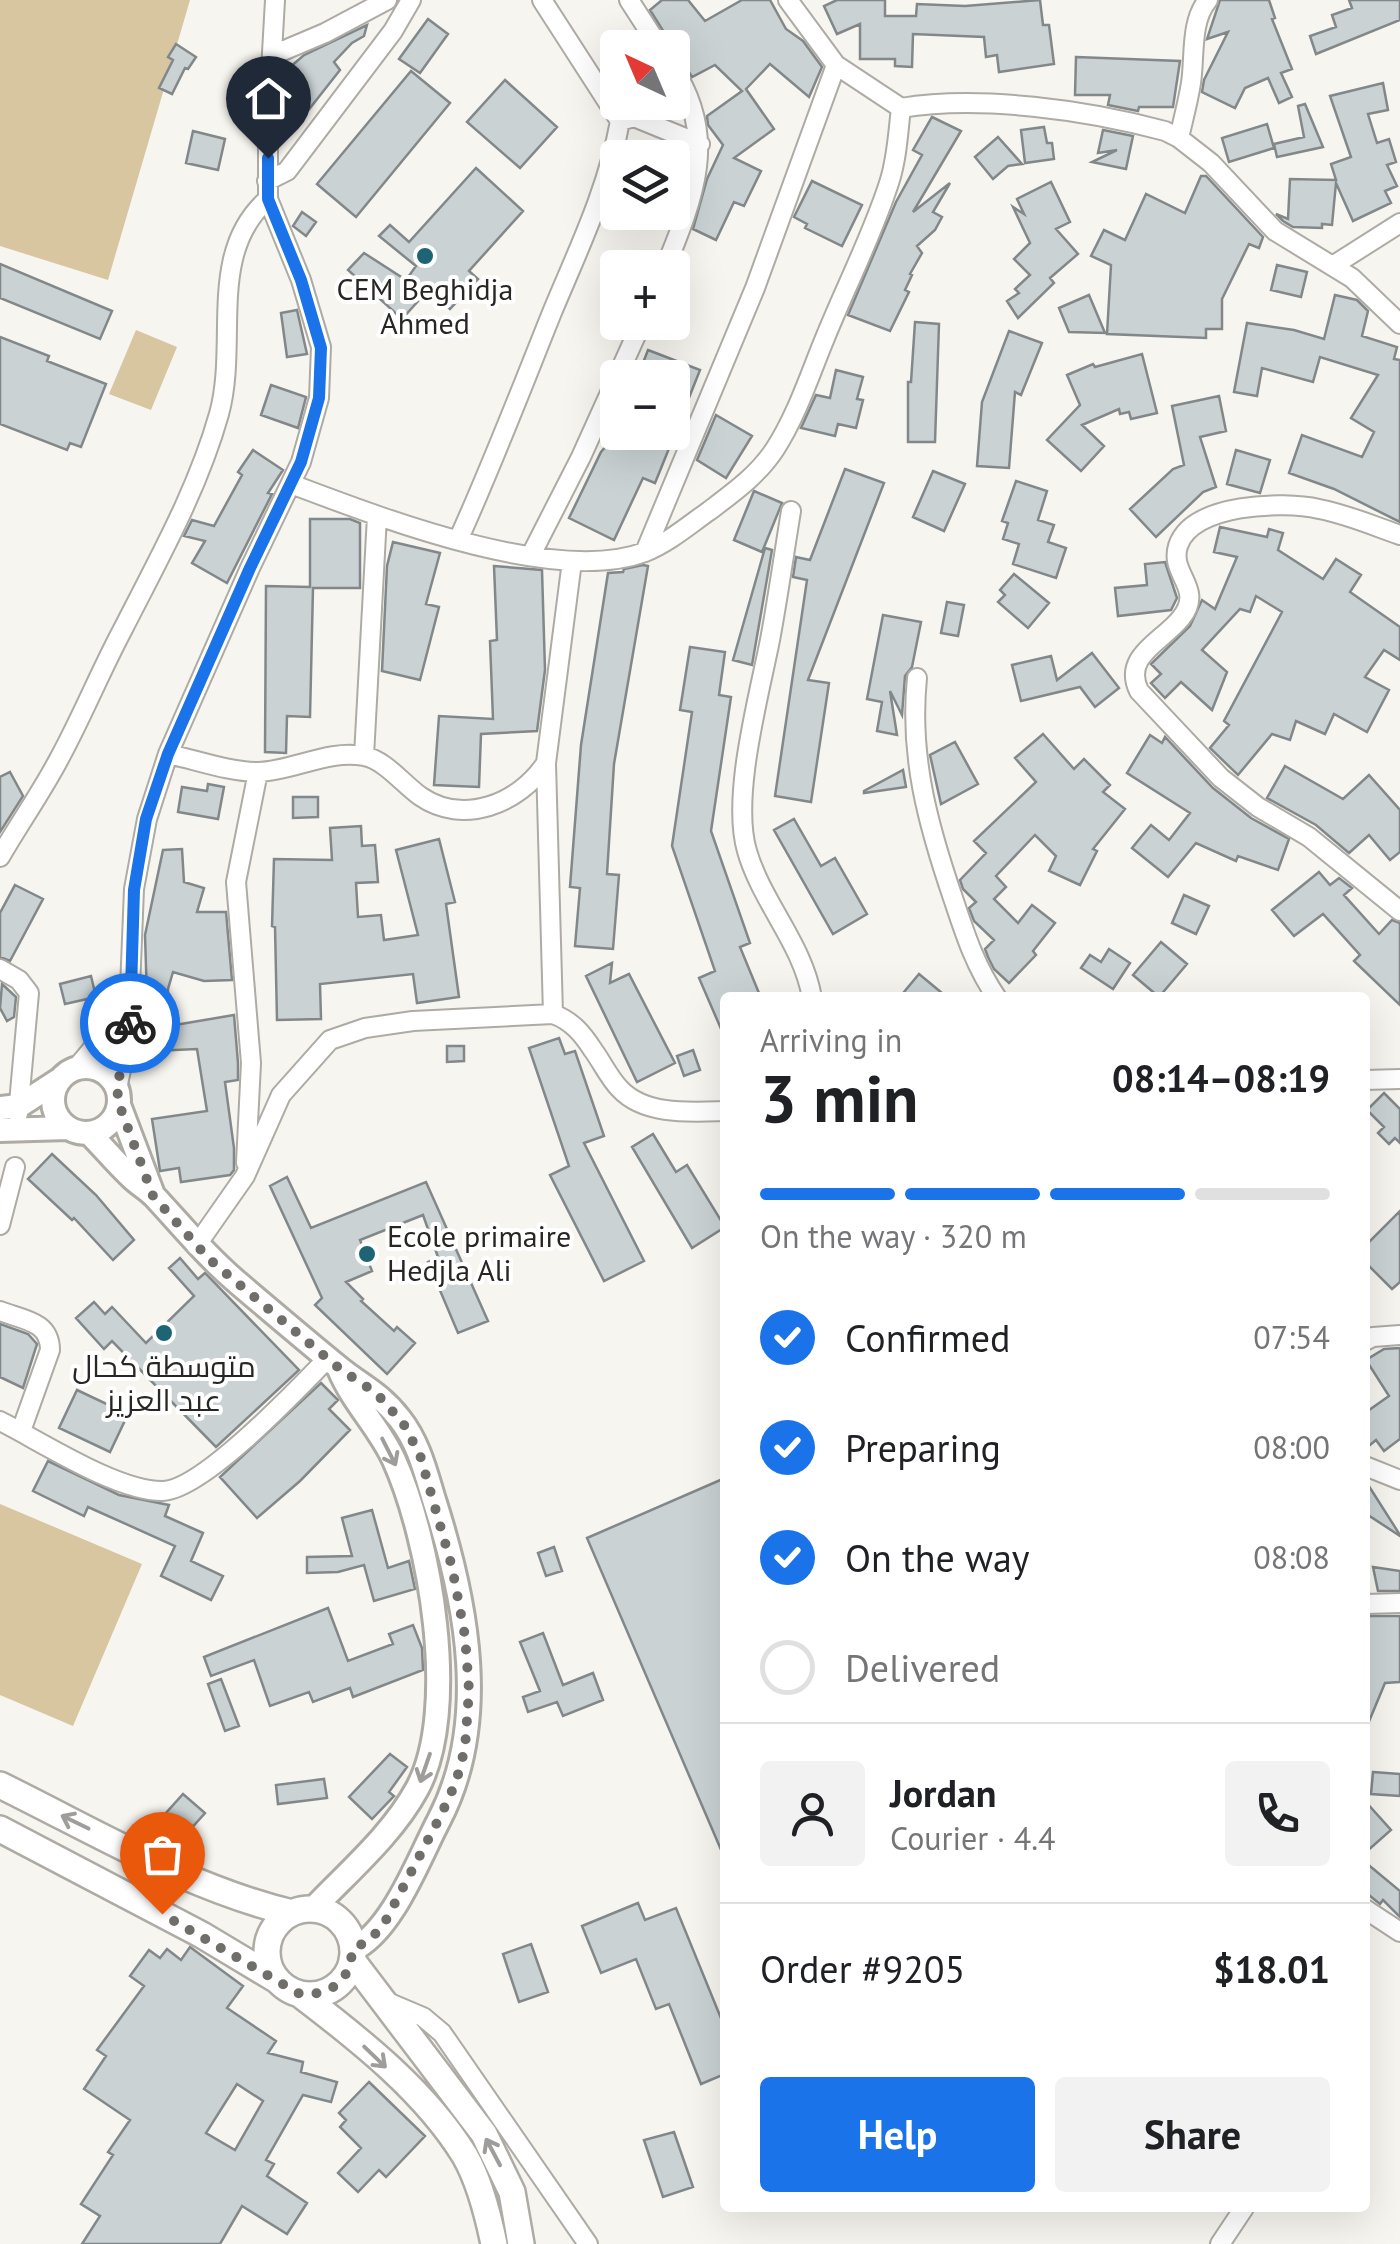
<!DOCTYPE html>
<meta charset="utf-8">
<style>
:root{--surface:#fff;--page:#f2f2f2;--text:#202124;--muted:#757577;--line:#e0e0e0;--accent:#1a73e8}
body{margin:0;font-family:"PT Sans",Cairo,sans-serif;background:var(--page);color:var(--text);height:100vh;display:flex;flex-direction:column;font-size:38px;white-space:nowrap}
*{box-sizing:border-box;margin:0}
p{font-size:32px;color:var(--muted)}
.icon{flex:none;width:55px;height:55px;fill:none;stroke:currentColor;stroke-width:2;stroke-linecap:round;stroke-linejoin:round}
.map{position:relative;flex:1;overflow:hidden}
.sheet{position:absolute;left:720px;top:992px;width:650px;height:1220px;display:flex;flex-direction:column;background:var(--surface);border-radius:10px;box-shadow:0 10px 40px #0002}
.sheet>*{flex:none}
.needle{width:65px;rotate:316deg}
.buttons{position:absolute;left:600px;top:30px;display:grid;gap:20px}
.buttons a{display:grid;place-items:center;width:90px;height:90px;border-radius:10px;background:var(--surface);box-shadow:0 10px 40px #0002;font-size:50px}
.pin{position:absolute;display:grid;place-items:center;width:85px;height:85px;color:#fff;margin:-102px -42px;border-radius:50% 50% 50% 0;rotate:-45deg;box-shadow:0 0 10px #0007}
.pin .icon{rotate:45deg}
.courier{position:absolute;display:grid;place-items:center;width:100px;height:100px;margin:-50px;border:8px solid #1a73e8;border-radius:50%;background:#fff;color:#222;box-shadow:0 2px 12px #0007}
.headline em{font-style:normal;font-weight:700}
.headline div{display:flex;flex-direction:column-reverse}
.headline{display:flex;align-items:center;justify-content:space-between;height:170px;padding:0 40px}
h1{font-size:65px;font-weight:700;line-height:75px}
.bar{display:grid;grid-template-columns:repeat(4,1fr);gap:15px 10px;align-content:center;height:120px;padding:0 40px}
.bar i{height:12px;border-radius:8px;background:var(--line)}
.bar .current{background:var(--accent)}
.bar p{grid-column:span 4}
.line{display:flex;align-items:center;gap:25px;padding:0 40px;border-top:2px solid var(--line)}
.line div{flex:1}
.round{display:grid;place-items:center;flex:none;width:105px;height:105px;border-radius:10px;background:var(--page)}
ol{padding:0 40px;list-style:none}
li{display:flex;align-items:center;gap:30px;height:110px}
li p{margin-inline-start:auto}
li .icon{padding:10px;border-radius:50%;background:var(--accent);color:#fff;stroke-width:4}
li:last-child{color:var(--muted)}
li i{width:55px;height:55px;border:5px solid var(--line);border-radius:50%}
.action{display:flex;gap:20px;margin-top:auto;padding:20px 40px}
.action a{flex:1;height:115px;border-radius:10px;background:var(--accent);color:#fff;font-size:40px;font-weight:700;line-height:115px;text-align:center}
.action a+a{background:var(--page);color:var(--text)}
.map>svg:first-child{display:block}
</style>
<div class="map">
<svg width="1400" height="2244" viewBox="0 0 1400 2244">
<rect width="100%" height="100%" fill="#f7f5ef"/>
<path fill="#d7c6a0" d="M0,0h190l-82,280 -108,-34z
M136,330l41,17 -26,63 -42,-16z
M0,1504l142,60 -69,162 -73,-31z"/>
<path fill="#cad2d4" stroke="#82888a" stroke-width="2.5" fill-rule="evenodd" d="M662,0h26l17,21 37,-21h28l16,29 17,12 19,26 -13,30 -39,-33 -24,25 28,40 -40,29 27,13 -17,35 -10,-4 -18,38 -23,-11 14,-50 16,-34 -15,-20 -1,-9 35,-25 -27,-26 -23,12 -42,-67z
M837,0h48v16h31l1,-12 48,2 75,-6 3,25h6l5,39 -55,8 -2,-17 -11,2 -2,-20 -71,-3 -1,33 -17,-1v-7h-35v-35l-23,10 -13,-28z
M1220,0h49l6,18 -3,1 20,50 -11,4 11,24 -13,6 -11,-25 -23,10 -10,20 -33,-16 2,-12 24,-48 -21,7z
M1349,0h51v20l-84,34 -6,-18 26,-9 -4,-12 20,-7z
M428,19l20,15 -28,39 -21,-14z
M367,25l-3,11 -12,7 -18,19 6,8 -41,52 -16,-18 6,-36 15,-13z
M176,44l20,13 -8,12 -3,-1 -13,26 -13,-6 14,-28 -5,-3z
M1076,57l104,4 -7,46h-34l-1,4 -30,-6 2,-10h-35z
M411,71l39,32 -94,114 -39,-33z
M505,80l52,47 -37,41 -53,-46z
M1383,83l5,27 -20,4 9,29 12,-4 7,23 -9,3 10,21 -12,5 6,12 -38,18 -17,-38 -4,42 -10,-1v4l-29,-1 -10,-6 -7,-7 12,5 2,-40 46,1 -5,-16 20,-7 -21,-61z
M1305,104l18,43 -46,10 -3,-13 30,-7 -6,-31z
M932,117l29,14 -48,81 37,-29 -17,29 9,5 -7,13 -18,16 5,7 -12,21 2,1 -7,15 4,2 -19,39 -42,-16 48,-113 26,-47 -9,-5z
M1267,124l7,24 -45,14 -7,-24z
M1044,127l3,16h5l2,16 -29,4 -4,-33z
M1103,130l30,6 -7,33 -34,-7 25,-12 -19,3z
M193,131l32,8 -7,31 -32,-7z
M998,137l24,27 -14,2 -15,13 -18,-22z
M476,168l47,43 -54,60 9,8 -28,30 -21,-20 -27,30 -54,-49 16,-17 42,27 10,-14 -37,-30 11,-11 19,17z
M1201,176h5l57,61 -4,11 -10,-4 -27,55v30h-16v9l-99,-4 4,-69 -20,-9 13,-26 21,10 21,-46 39,19z
M812,181l50,24 -20,41 -37,-18 2,-4 -13,-7z
M1051,182l19,40 -14,7 22,25 -28,24 4,5 -36,35 -11,-17 12,-8 -4,-4 15,-14 -16,-16 16,-16 -17,-36 11,7 -7,-15z
M302,212l14,10 -10,14 -13,-10z
M0,264l112,47 -12,28 -100,-41z
M1277,265l30,7 -6,25 -30,-7z
M1089,295l16,38 -36,-1 -10,-24z
M1335,295l22,5 11,11 -6,25 35,11 -3,12 6,1v162l-66,-33 -45,-16 13,-38 60,22 12,-25 -23,-14 27,-43 -58,-18 -7,25 -51,-14 -5,28 -23,-4 13,-69 47,7 30,9z
M297,310l10,44 -20,3 -6,-44z
M915,322l24,2 -4,118h-27v-60h3z
M1009,331l33,12 -21,52 -6,-3 -6,76 -32,-2 5,-64z
M0,337l49,19 -2,5 59,23 -25,63 -11,-4 -3,7 -67,-26z
M648,350l52,20 -27,68 -1,-60h-35z
M1142,354l15,59 -26,6 -2,-7 -9,2 -1,-5 -37,16 22,21 -23,25 -34,-31 33,-35 -13,-30 26,-11 2,3z
M836,370l27,7 -6,22 6,1 -7,28 -18,-4 -3,12 -34,-8 15,-33 14,3z
M271,385l35,12 -8,31 -37,-13z
M1219,396l7,35 -26,6 16,50 -13,5 -47,45 -26,-28 43,-40 11,-4 -12,-59z
M716,415l36,21 -26,42 -29,-18z
M618,432h46l-4,10 10,4 -15,37 -12,-5 -29,62 -45,-22 32,-66z
M253,450l30,20 -15,23 4,1 -45,89 -35,-20 13,-22 -21,-5 8,-16 22,6 28,-51 -4,-3z
M1236,450l34,10 -10,33 -33,-9z
M845,469l39,14 -76,197 21,3 -18,119 -36,-6 32,-216 -14,-3 3,-20 14,3z
M933,471l32,13 -21,47 -31,-14z
M1016,481l31,10 -9,29 16,5 -6,17 18,6 -10,30 -43,-14 6,-20 -16,-5 5,-16 -6,-2z
M754,491l28,12 -20,49 -28,-12z
M310,519h40l10,4v65h-47l-3,129 -23,-1 -1,37 -21,-1 1,-166 44,1z
M1220,527l47,10 2,-8 14,4 -5,17 45,29 13,-20 25,16 -11,17 50,35v33l-16,-10 -19,27 24,13 -22,42 -33,-18 -9,20 -29,-13 -6,19 -18,-6 -34,41 -28,-27 19,-23 -5,-4 58,-109 -26,-16 -6,16 -10,-3 -38,41 25,22 -15,38 -31,-28 -16,16 -14,-15 10,-9 -10,-10 39,-38 12,-26 13,9 22,-52 -23,-5z
M393,542l47,11 -14,51 13,3 -19,73 -38,-9 5,-105z
M765,548l7,2 -20,115 -19,-5z
M1165,562l12,36 -6,12 -53,6 -3,-28 32,-3 -2,-21z
M643,565l5,1 -34,198 -7,110 12,1 -6,74 -38,-3 5,-58 -10,-1 11,-142 27,-172 15,-1 1,-3z
M494,566l48,4 3,100 -8,61 -56,3 -2,53 -45,-2 5,-69 54,3 -3,-78 7,-1z
M1014,574l35,29 -21,25 -30,-26 7,-7 -5,-5z
M947,602l17,3 -6,31 -17,-3z
M883,615l38,7 -9,45 -7,9 -3,39 -12,-24 7,44 -20,-4 5,-29 -15,-3z
M690,647l35,5 -6,43 12,2 -20,134 39,112 -10,4 21,51h-36v40l-26,-60 16,-7 -43,-125 20,-134 -12,-2z
M1092,653l27,35 -24,19 -15,-20 -59,14 -9,-36 39,-9 6,24z
M1043,734l31,35 10,-10 26,26 -7,7 22,17 -32,40 4,2 -17,34 -31,-14 7,-15 -21,-21 -39,41 10,11 -12,12 24,24 14,-18 23,18 -22,28 3,4 -27,28 -15,-14 -6,-12 -3,-8 9,-9 -20,-19 -5,-13 7,-6 -13,-13 -3,-9 26,-27 -12,-12 62,-59 -21,-24z
M1150,735l12,8 3,-6 48,51 38,30 38,21 -11,31 -40,-14 -2,5 -40,-18 -28,34 -36,-29 19,-23 18,15 21,-27 -63,-40z
M955,742l23,42 -37,20 -11,-49z
M1285,766l58,33 26,-24 31,35v42l-10,8 -21,-25 -20,18 -33,-28 -49,-27z
M903,770l3,17 -42,6v-2z
M10,772l13,24 -23,36v-55z
M208,784l16,3 -6,32 -40,-7 4,-25 25,4z
M293,797h25v20l-25,1z
M794,819l27,47 14,-8 32,56 -34,20 -59,-104z
M361,826l1,20 13,-1 3,37 -22,1 2,34 23,-2 3,25 34,-5 -22,-85 43,-11 16,63 -9,2 13,93 -42,6 -4,-29 -93,10 1,35 -44,1 -2,-93 -3,-1 2,-67 58,1 -2,-32z
M182,849l2,33 20,6 -7,24h29l6,68 -28,1 -31,-9 -5,17 1,37 65,-11 4,48v17l-13,2 9,66v22l-4,5 -49,7 -2,-14 -19,3 -8,-52 55,-8 -10,-62 -45,2v-21l-4,-1 -3,-94 18,-85z
M1319,872l11,13 9,-7 13,10 -8,7 35,39 13,-14 8,3v82l-46,-44 6,-6 -37,-41 -29,22 -22,-26z
M15,885l28,14 -33,62 -10,-4v-44z
M1184,895l25,11 -13,28 -24,-11z
M1161,942l26,22 -28,33 -26,-22z
M1109,949l21,14 -17,26 -32,-21 9,-13 11,7z
M612,963l-2,20 19,-9 46,89 -38,19 -51,-106z
M919,974l29,24h-49z
M91,976l5,21 -31,7 -5,-20z
M2,984l14,13 -2,20 -7,4 -7,-13z
M559,1038l6,16 10,-3 29,85 -20,7 60,118 -40,20 -54,-106 19,-9 -40,-118z
M447,1046h17v15l-17,1z
M693,1050l7,20 -16,6 -7,-20z
M1384,1093l16,16v34l-5,-5 -6,6 -11,-11 6,-6 -17,-17z
M653,1134l23,38 11,-7 38,62 -33,21 -60,-101z
M52,1154l44,41 38,45 -21,20 -39,-42 -2,2 -44,-41z
M287,1177l24,51 115,-46 62,139 -30,12 -30,-71 10,-5 -15,-42 -63,25 12,31 -26,11 17,17 -2,2 33,30 3,-4 18,16 -28,31 -72,-69 7,-7 -52,-112z
M1400,1211v71l-8,7 -27,-27v-16z
M180,1258l18,21 7,-6 94,97 -83,77 -104,-106 -8,8 -28,-31 18,-16 11,12 7,-7 34,36 48,-47 -25,-28z
M0,1324l28,10 9,10 -14,44 -23,-11z
M1400,1348v91l-16,12 -8,-11 -11,9v-36l24,-17 -23,-36 18,-11z
M321,1383l17,17 -9,9 21,21 -50,51 -43,37 -37,-41z
M77,1390l51,24 -18,38 -51,-24z
M48,1461l71,34 50,10 -4,11 38,17 -12,28 32,15 -12,24 -50,-24 14,-30 -87,-39 -4,9 -51,-25z
M725,1478v381l-138,-321z
M1365,1480l35,55v1l-35,-23z
M372,1510l16,58 21,-7 6,28 -41,12 -10,-36 -26,7 -31,1v-16l45,-1 -10,-38z
M554,1547l8,24 -16,5 -8,-23z
M1373,1567l27,4v20h-22z
M328,1608l20,53 45,-17 -4,-10 24,-9 9,23 1,22 -70,27 -3,-9 -37,14 -4,-10 -39,14 -16,-46 -43,16 -7,-19z
M1365,1616h35v66l-15,1 -20,48z
M543,1633l20,52 30,-12 10,27 -40,16 -6,-14 -29,10 -5,-15 17,-6 -20,-49z
M221,1679l18,47 -14,5 -17,-47z
M390,1754l17,13 -18,25 5,4 -22,23 -23,-22z
M1373,1772l27,2v22l-29,-2z
M324,1779l3,19 -49,6 -2,-19z
M183,1794l22,19 -17,19 -22,-19z
M1365,1801l26,29 -26,23z
M1365,1862l35,29v26l-17,-17 -3,4 -15,-12z
M638,1903l7,17 31,-12 49,120v46l-24,10 -32,-80 -13,5 -20,-50 -35,14 -19,-47z
M531,1944l17,48 -29,10 -16,-48z
M190,1947l53,39 -16,22 49,33 -8,12 35,9 -2,10 36,10 -6,20 -28,-7 -37,65 8,4 -7,12 40,27 -20,31 -45,-28 -22,38h-138l18,-28 -19,-12 32,-49 -5,-3 22,-32 -46,-31 22,-33 -9,-6 47,-64 -14,-10 19,-26 11,8 7,-9 14,11zM237,2084l26,17 -28,49 -29,-17z
M369,2082l56,54 -39,41 -7,-7 -21,22 -20,-19 23,-25 -21,-21 6,-7 -7,-7z
M674,2132l19,55 -30,10 -19,-57z"/>
<g fill="none" stroke-linecap="round" stroke-linejoin="round">
<defs>
<path id="minor" d="M629,0l31,48
M273,55l52,-22 62,-33
M901,108c79,-13 186,2 264,23l14,7 32,25 64,68 77,47 48,46
M620,121l14,-4 66,27
M1179,138c4,-18 9,-36 12,-55 4,-26 -1,-62 17,-83
M267,181l20,-10 106,-140 18,-31
M1334,265l66,-42
M665,268c29,-71 54,-132 7,-201
M291,484c88,33 264,102 354,68 23,-9 44,-27 64,-41 25,-19 49,-36 66,-62 22,-34 35,-75 50,-111 21,-52 47,-102 64,-155 8,-24 9,-50 12,-75l-65,-43 -48,-65
M791,511c-7,43 -13,86 -21,129 -11,56 -39,157 -23,211 15,52 56,93 65,147
M1400,535c-26,-9 -54,-21 -81,-26 -36,-8 -127,-6 -141,37 -9,29 27,42 3,72 -19,24 -59,38 -42,73l82,87 37,29 51,30 91,74
M459,538c34,-75 63,-151 94,-228 26,-62 55,-122 67,-189l-78,-121
M645,552l110,-264 81,-223
M531,555l50,-98 61,-135
M917,678c-8,78 11,147 36,220 12,36 22,68 44,100
M168,754c29,6 61,18 90,18 35,-1 71,-23 106,-16 21,4 39,28 56,40 43,30 99,8 126,-33l26,-202
M364,756l13,-240
M546,764l7,250
M0,857c19,-33 41,-64 59,-98 23,-42 41,-87 64,-130 35,-69 75,-140 96,-215 20,-72 -13,-161 49,-215
M0,969l19,11 10,13 -11,121
M77,1067l54,-64
M1365,1080l35,-1
M117,1088l11,-49 6,-150 13,-70 21,-65 82,-186 51,-106 18,-64 2,-51 -20,-67 -33,-81v-76l7,-123
M246,1163l5,-100 -15,-181 22,-110
M0,1225l15,-58
M196,1246l49,-70 36,-81 49,-55 35,-12 48,-7 140,-7c19,7 29,19 40,36 9,12 16,28 27,39 25,27 72,23 105,22
M0,1311c23,9 50,10 50,39l-29,81
M1365,1341l8,-4 27,-2
M0,1421c42,21 116,70 162,70 40,0 136,-102 166,-133
M1365,1466l35,14
M1365,1604l35,-1
M1365,1909l35,23
M383,2000l40,17 19,16 146,211
M1220,2244l24,-36"/>
<path id="tertiary" d="M53 1100a33 33 0 1 1 66 0a33 33 0 1 1-66 0Z
M119,1105l33,87
M0,1108l19,-2 40,-26
M0,1130l68,-2
M89,1133c14,14 27,30 42,44 7,7 16,12 23,19 28,30 52,60 84,87 33,28 66,56 99,83 24,20 42,26 63,53 19,24 26,55 35,84 32,101 55,219 4,317 -20,38 -47,112 -87,130
M312,1910c36,-38 80,-75 105,-121 43,-79 13,-249 -23,-329 -15,-33 -41,-57 -55,-91"/>
<path id="secondary" d="M0,1785c96,47 188,103 292,128
M0,1829l202,106 75,45
M267 1952a43 43 0 1 1 86 0a43 43 0 1 1-86 0Z
M352,1960l132,174 28,58 9,52
M301,1995c59,45 125,97 164,161 15,26 23,59 29,88"/>
</defs>
<use href="#minor" stroke="#aeaba5" stroke-width="22"/>
<use href="#tertiary" stroke="#aeaba5" stroke-width="28"/>
<use href="#secondary" stroke="#aeaba5" stroke-width="30"/>
<use href="#minor" stroke="#fff" stroke-width="18"/>
<use href="#tertiary" stroke="#fff" stroke-width="22"/>
<use href="#secondary" stroke="#fff" stroke-width="25"/>
</g>
<defs><path id="oneway-shaft" d="M-6 0H5M1.5-3L5.5 0L1.5 3" fill="none" stroke-width="1.6" stroke-linecap="round" stroke-linejoin="round" transform="scale(2.5)"/></defs>
<g stroke="#9e9d9c">
<use href="#oneway-shaft" transform="translate(389 1452) rotate(63)"/>
<use href="#oneway-shaft" transform="translate(425 1768) rotate(109)"/>
<use href="#oneway-shaft" transform="translate(75 1822) rotate(-154)"/>
<use href="#oneway-shaft" transform="translate(375 2057) rotate(44)"/>
<use href="#oneway-shaft" transform="translate(493 2152) rotate(-118)"/>
</g>
<g fill="none" stroke-linecap="round" stroke-linejoin="round">
<path stroke="#706e6b" stroke-width="10" stroke-dasharray="0 18" d="M130,1023l-13,65 2,16 34,92 56,63 131,110 36,24 27,30 17,32 32,112 13,69 4,54 -4,58 -9,34 -15,33 -55,105 -14,18 -20,12c-1,31 -22,46 -52,44l-138,-80"/>
<path stroke="#1a73e8" stroke-width="12" d="M130,1023l4,-133 12,-71 22,-65 82,-186 51,-106 18,-64 2,-50 -20,-68 -33,-81v-41"/>
</g>
<g fill="#1d6474" stroke="#fff" stroke-width="4">
<circle cx="425" cy="256" r="10"/>
<circle cx="367" cy="1254" r="10"/>
<circle cx="164" cy="1333" r="10"/>
</g>
<g text-anchor="middle" stroke-width="8" stroke-linejoin="round" paint-order="stroke">
<g font-size="30" fill="#272624" stroke="#fff">
<text x="425" y="300">CEM Beghidja<tspan x="425" dy="34">Ahmed</tspan></text>
<text x="387" y="1247" text-anchor="start">Ecole primaire<tspan x="387" dy="34">Hedjla Ali</tspan></text>
<text x="164" y="1377">متوسطة كحال<tspan x="164" dy="34">عبد العزيز</tspan></text>
</g>
</g>
</svg>
<div class="buttons">
<a><svg class="needle" viewBox="-14 -14 28 28"><path d="M0-13l5 13h-10z" fill="#e53935"/><path d="M0 13l5-13h-10z" fill="#757577"/></svg></a>
<a><svg class="icon" aria-label="layers" viewBox="0 0 24 24"><path d="M12 4l9 5-9 5-9-5zM3 14l9 5 9-5"/></svg></a>
<a>+</a>
<a>−</a>
</div>
<div class="pin" style="left:162px;top:1914px;background:#ea580c"><svg class="icon" aria-label="bag" viewBox="0 0 24 24"><path d="M5 8h14l-1 12H6zM9 8a3 3 0 0 1 6 0"/></svg></div>
<div class="pin" style="left:268px;top:158px;background:#1f2937"><svg class="icon" aria-label="home" viewBox="0 0 24 24"><path d="M3 11l9-7 9 7M6 9v11h12V9"/></svg></div>
<div class="courier" style="left:130px;top:1023px"><svg class="icon" aria-label="bike" viewBox="0 0 24 24"><circle cx="6" cy="16" r="4"/><circle cx="18" cy="16" r="4"/><path d="M6 16l4-8h5l3 8M10 8l3 8H6M13 5h3"/></svg></div>
<section class="sheet">
<div class="headline"><div><h1>3 min</h1><p>Arriving in</p></div><em>08:14–08:19</em></div>
<div class="bar"><i class="current"></i><i class="current"></i><i class="current"></i><i></i><p>On the way · 320 m</p></div>
<ol>
<li><svg class="icon" aria-label="check" viewBox="0 0 24 24"><path d="M5 12l5 5 9-10"/></svg>Confirmed<p>07:54</p></li>
<li><svg class="icon" aria-label="check" viewBox="0 0 24 24"><path d="M5 12l5 5 9-10"/></svg>Preparing<p>08:00</p></li>
<li><svg class="icon" aria-label="check" viewBox="0 0 24 24"><path d="M5 12l5 5 9-10"/></svg>On the way<p>08:08</p></li>
<li><i></i>Delivered</li>
</ol>
<div class="line" style="height:180px"><a class="round"><svg class="icon" aria-label="person" viewBox="0 0 24 24"><circle cx="12" cy="8" r="4"/><path d="M4 21q1-7 8-7t8 7"/></svg></a><div><b>Jordan</b><p>Courier · 4.4</p></div><a class="round"><svg class="icon" aria-label="phone" viewBox="0 0 24 24"><path d="M5 4h4l2 5-3 2q2 4 5 5l2-3 5 2v4C11 20 4 13 5 4z"/></svg></a></div>
<div class="line" style="height:130px"><div>Order #9205</div><b>$18.01</b></div>
<div class="action"><a>Help</a><a>Share</a></div>
</section>
</div>
